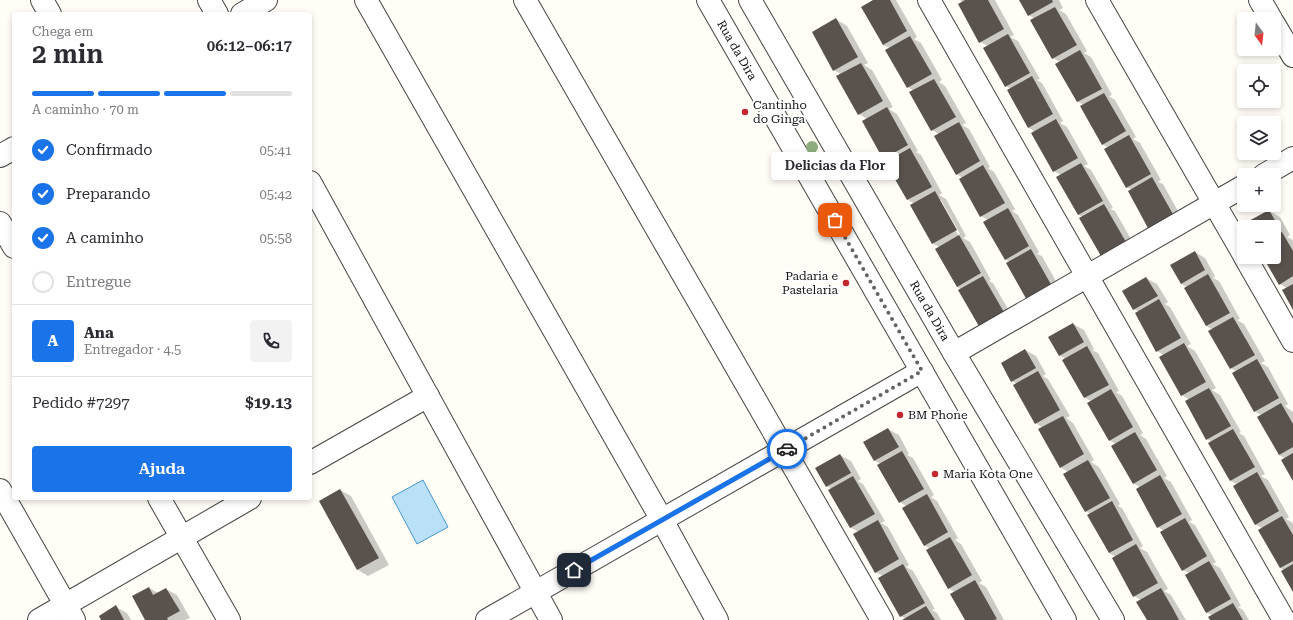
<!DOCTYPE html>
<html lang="pt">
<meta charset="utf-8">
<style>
:root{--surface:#fff;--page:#f2f2f3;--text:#2b2b33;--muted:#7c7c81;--line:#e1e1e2;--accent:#1a73e8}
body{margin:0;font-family:"Roboto Serif",serif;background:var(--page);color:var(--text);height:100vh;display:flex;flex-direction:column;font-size:15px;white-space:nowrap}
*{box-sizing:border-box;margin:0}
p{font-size:13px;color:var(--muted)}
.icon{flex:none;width:22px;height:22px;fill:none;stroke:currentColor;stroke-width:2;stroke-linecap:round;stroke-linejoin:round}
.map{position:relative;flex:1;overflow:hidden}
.sheet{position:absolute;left:12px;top:12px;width:300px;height:488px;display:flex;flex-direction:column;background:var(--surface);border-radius:4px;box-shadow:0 2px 6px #0003}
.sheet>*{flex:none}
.needle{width:26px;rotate:165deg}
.controls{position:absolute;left:1237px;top:12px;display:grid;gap:8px}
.controls a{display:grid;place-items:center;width:44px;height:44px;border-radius:4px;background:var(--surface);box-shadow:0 2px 6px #0003;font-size:20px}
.pin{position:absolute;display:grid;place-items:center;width:34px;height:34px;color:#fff;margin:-17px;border-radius:8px;box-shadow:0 2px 6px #0006}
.courier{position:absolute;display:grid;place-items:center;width:40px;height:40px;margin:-20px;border:3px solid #1a73e8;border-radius:50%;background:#fff;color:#222;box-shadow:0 1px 5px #0007}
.bubble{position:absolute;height:28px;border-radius:4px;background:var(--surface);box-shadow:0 2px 6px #0003;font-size:13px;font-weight:600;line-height:28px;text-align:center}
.summary em{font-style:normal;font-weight:600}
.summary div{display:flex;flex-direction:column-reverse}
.summary{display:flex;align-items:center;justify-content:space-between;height:68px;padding:0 20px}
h1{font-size:26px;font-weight:600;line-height:30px}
.bar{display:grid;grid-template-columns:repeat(4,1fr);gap:6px 4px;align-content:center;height:48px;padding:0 20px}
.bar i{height:5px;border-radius:3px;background:var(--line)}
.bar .selected{background:var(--accent)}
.bar p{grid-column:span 4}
.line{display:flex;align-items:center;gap:10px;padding:0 20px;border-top:1px solid var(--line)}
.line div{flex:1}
.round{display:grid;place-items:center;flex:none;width:42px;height:42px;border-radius:4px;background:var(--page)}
ol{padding:0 20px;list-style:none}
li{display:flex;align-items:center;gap:12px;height:44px}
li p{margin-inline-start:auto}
li .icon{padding:4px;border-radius:50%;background:var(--accent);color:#fff;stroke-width:4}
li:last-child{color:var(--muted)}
li i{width:22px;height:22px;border:2px solid var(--line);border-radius:50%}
.button{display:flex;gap:8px;margin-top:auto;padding:8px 20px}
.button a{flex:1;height:46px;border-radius:4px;background:var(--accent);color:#fff;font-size:16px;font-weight:600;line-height:46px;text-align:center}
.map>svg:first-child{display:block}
</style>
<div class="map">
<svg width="1293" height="620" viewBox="0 0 1293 620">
<rect width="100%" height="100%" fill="#fffdf5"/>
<path fill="#b9e0f7" stroke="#3f96cf" d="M423,480l25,47 -31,17 -25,-47z"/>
<path fill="#0003" fill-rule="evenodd" d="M875,0h21l21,37 -3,2 7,4 21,37 -3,2 6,4 21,37 -4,2 7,4 21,38 -2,1 6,4 21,37 -3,2 6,4 21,37 -2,2 5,2 21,38 -58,-35 -17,-39 -7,-4 -21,-37 3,-1 -7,-4 -17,-40 -7,-4 -18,-39 -6,-4 -18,-39 -7,-3z
M960,0h35l19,35 -4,2 8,4 22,38 -3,1 5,3 21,38 -3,2 7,4 21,37 -4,2 7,4 22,38 -3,1 5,2 21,37 -57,-33 -18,-40 -7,-4 -18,-39 -7,-4 -21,-38 3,-1 -5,-3 -18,-40 -8,-4 -17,-40z
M1021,0h38l4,8 -4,2 7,4 21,37 -3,2 7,4 21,38 -3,1 6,4 21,37 -3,2 7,4 21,37 -3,2 5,2 21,38 -57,-35 -18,-39 -7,-4 -18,-39 -6,-3 -21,-38 3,-2 -7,-4 -18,-39 -6,-4z
M836,19l11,7 21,37 -4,2 8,5 21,37 -4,2 8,5 21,37 -2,1 5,3 21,38 -3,2 7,4 20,37 -3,2 7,4 21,38 -2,1 4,2 22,38 -58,-34 -18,-40 -7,-4 -17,-39 -7,-4 -21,-38 2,-1 -5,-3 -17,-39 -8,-5 -17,-39 -8,-5zM939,200h2l19,34 -2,1z
M1269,211l11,6 10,18 -3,2 6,3v68l-6,-20 -7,-4 -16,-27h10v-30h-26z
M1195,252l10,6 10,18 -2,2 6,3 21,38 -3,1 7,4 21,37 -4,2 7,4 20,37 -3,2 8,6v66l-7,-19 -7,-4 -18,-40 -7,-4 -17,-39 -6,-4 -19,-39 -6,-3 -19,-39 -6,-3z
M1146,278l11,6 11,18 -3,2 5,3 21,37 -4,2 8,5 21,37 -4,2 8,5 21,37 -2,1 5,3 21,38 -4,2 7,4 21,37 -3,2 7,4v67l-9,-20 -4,-2 -18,-40 -7,-4 -17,-39 -7,-4 -21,-38 2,-1 -5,-3 -17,-39 -8,-5 -17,-39 -8,-5 -18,-39 -5,-3z
M1073,324l11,6 10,19 -2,1 6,3 21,38 -3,1 6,4 21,37 -3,2 6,4 21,37 -3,2 7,4 21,38 -3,2 6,3 21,37 -3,2 7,4 21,38 -3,1 5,3 6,10h-38l1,-5 -5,-2 -21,-38 3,-2 -6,-3 -19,-39 -6,-4 -17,-39 -8,-5 -17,-39 -7,-4 -18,-39 -6,-3 -21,-38 2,-1 -6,-3 -10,-19z
M1025,350l11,6 10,18 -3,2 5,3 22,37 -4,2 7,5 21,37 -3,2 8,5 21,37 -2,2 4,2 21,38 -3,2 7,4 21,37 -4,2 7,4 15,25h-38l-7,-20 -7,-4 -18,-39 -7,-4 -19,-39 -4,-3 -18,-39 -8,-5 -17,-39 -7,-5 -19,-39 -5,-3z
M888,429l11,6 10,19 -2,1 6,3 21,37 -3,2 6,4 21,37 -3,2 6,4 21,37 -3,2 7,4 18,33h-38l-11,-28 -7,-4 -18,-39 -6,-4 -18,-39 -6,-4 -19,-38 -6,-3z
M840,455l11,6 10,18 -3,2 5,3 22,37 -4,2 7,4 21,38 -3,2 7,4 22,38 -3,1 5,3 4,7h-37l2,-1 -5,-3 -18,-40 -8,-4 -16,-40 -8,-4 -19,-39 -5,-3z
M340,490l11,6 38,69 -21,11 -10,-6z
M149,588l9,5 8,-4 11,6 13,23 -5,2h-39z
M116,607l11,6 4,7h-29z"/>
<path fill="#5a524d" d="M873,0h17l17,31 -24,14 -22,-38z
M965,0h23l16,29 -25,14 -21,-39z
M1019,0h33l1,2 -25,14z
M1055,7l22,38 -25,14 -22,-39z
M836,18l22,39 -25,14 -21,-39z
M1008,34l22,39 -25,14 -22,-39z
M910,36l22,38 -25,14 -22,-38z
M1080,50l22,39 -25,13 -22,-38z
M861,63l22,38 -25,14 -22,-39z
M1032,76l21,38 -25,14 -21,-38z
M934,79l22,38 -25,14 -22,-39z
M1104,93l22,38 -24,14 -22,-39z
M887,107l21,38 -25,14 -21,-38z
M1056,119l22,39 -25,14 -22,-39z
M959,122l21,39 -24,14 -22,-39z
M1129,135l22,39 -25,14 -22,-39z
M910,148l22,39 -25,13 -22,-38z
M1081,163l22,38 -25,14 -22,-38z
M983,165l22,38 -25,14 -21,-38z
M1152,177l22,39 -25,14 -21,-39z
M935,191l22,39 -25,14 -22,-39z
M1104,204l22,38 -25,14 -22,-38z
M1008,208l21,38 -24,14 -22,-38z
M1269,210l11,19 -6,3v-5h-27l-2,-4z
M1282,232l11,19v25l-14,9 -16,-28h11v-21z
M959,235l22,38 -24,14 -22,-38z
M1031,249l22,39 -25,14 -22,-39z
M1195,251l10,19 -24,14 -11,-19z
M1208,274l22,39 -24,13 -22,-38z
M983,276l22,38 -25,14 -22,-38z
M1146,277l12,19 -25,14 -11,-19z
M1293,284v26l-11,-20z
M1159,299l22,39 -25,14 -21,-39z
M1233,317l22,38 -25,14 -22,-38z
M1073,323l11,19 -25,14 -11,-19z
M1184,343l22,39 -25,14 -22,-39z
M1087,346l22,39 -25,13 -22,-38z
M1025,349l11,19 -25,14 -10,-19z
M1257,359l22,39 -25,14 -22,-39z
M1038,371l22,39 -25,14 -22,-39z
M1209,388l22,38 -25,14 -21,-39z
M1111,389l22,38 -24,14 -22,-38z
M1281,403l12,21v23l-14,8 -22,-38z
M1063,416l21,38 -24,14 -22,-39z
M888,428l11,19 -25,14 -11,-19z
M1233,429l22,38 -25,14 -22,-38z
M1135,432l22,38 -24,14 -22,-38z
M902,451l22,38 -25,14 -22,-38z
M1293,453v28l-12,-21z
M840,454l11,19 -25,14 -11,-19z
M1088,460l22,38 -25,14 -22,-38z
M1257,472l22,39 -24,14 -22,-39z
M1160,475l22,39 -25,14 -21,-39z
M853,476l22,38 -25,14 -22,-38z
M340,489l39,69 -22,12 -38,-69z
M927,494l21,38 -24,14 -22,-38z
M1112,501l21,39 -24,13 -22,-38z
M1282,516l11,19v26l-13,7 -22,-38z
M1185,518l22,38 -25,15 -22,-39z
M878,520l21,39 -24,14 -22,-39z
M950,537l22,38 -24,14 -22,-39z
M1136,544l22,39 -25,14 -21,-39z
M1209,561l22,38 -25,14 -21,-38z
M903,564l22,39 -25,14 -22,-39z
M1293,564v28l-12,-21z
M975,580l22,39 -3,1h-29l-15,-26z
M149,587l4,8 13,-7 14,23 -13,7 1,2h-23l-13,-24z
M1161,588l11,19 7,13h-32l-11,-18z
M1233,603l10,17h-33l-2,-3z
M116,605l8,15h-23l-2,-4z
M926,606l9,14h-33z"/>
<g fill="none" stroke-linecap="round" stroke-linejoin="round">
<defs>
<g id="minor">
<path d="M42,0l8,14"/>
<path d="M209,0l8,14"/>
<path d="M366,0l296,520 55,100"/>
<path d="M525,0l357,620"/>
<path id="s1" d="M708,0l357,620"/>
<path id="s2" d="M750,0l204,353 159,267"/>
<path d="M929,0l355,620"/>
<path d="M1097,0l147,255"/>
<path d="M1260,0l11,19"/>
<path d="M242,14l24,-14"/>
<path d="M1274,24l19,32"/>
<path d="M0,156l14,-8"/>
<path d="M1264,175l29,-17"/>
<path d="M310,182l241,438"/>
<path d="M0,223l14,24"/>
<path d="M1245,257l48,84"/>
<path d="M954,353l290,-167"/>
<path d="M310,463l118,-67"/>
<path d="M0,490l74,130"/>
<path d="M159,498l70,122"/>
<path d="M39,620l211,-122"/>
<path d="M487,620l435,-249"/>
</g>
</defs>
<use href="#minor" stroke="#444" stroke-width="24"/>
<use href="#minor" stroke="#fff" stroke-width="22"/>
</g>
<circle fill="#8dad7f" cx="812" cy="147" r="6"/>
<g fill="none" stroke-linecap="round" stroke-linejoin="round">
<path stroke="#646461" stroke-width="4" stroke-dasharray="0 7.2" d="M787,449l135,-78 -87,-151"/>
<path stroke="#1a73e8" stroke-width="5" d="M574,570l213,-121"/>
</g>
<g fill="#c4262e" stroke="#fff" stroke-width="1.5">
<circle cx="745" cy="112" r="4"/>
<circle cx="846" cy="283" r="4"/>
<circle cx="900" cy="415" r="4"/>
<circle cx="935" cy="474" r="4"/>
</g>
<g text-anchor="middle" stroke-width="4" stroke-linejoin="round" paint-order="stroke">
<g font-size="12" fill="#111" stroke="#fff">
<text dy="4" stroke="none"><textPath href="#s1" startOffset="58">Rua da Dira</textPath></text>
<text dy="4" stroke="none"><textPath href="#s2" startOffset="359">Rua da Dira</textPath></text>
</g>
<g font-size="12" fill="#111" stroke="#fff" text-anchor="start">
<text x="753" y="109">Cantinho<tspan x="753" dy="14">do Ginga</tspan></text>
<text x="838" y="280" text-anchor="end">Padaria e<tspan x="838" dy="14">Pastelaria</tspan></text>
<text x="908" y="419">BM Phone</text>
<text x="943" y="478">Maria Kota One</text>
</g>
</g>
</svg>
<div class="controls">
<a><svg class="needle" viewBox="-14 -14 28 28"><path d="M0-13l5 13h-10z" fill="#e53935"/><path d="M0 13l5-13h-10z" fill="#7c7c81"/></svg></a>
<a><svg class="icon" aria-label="locate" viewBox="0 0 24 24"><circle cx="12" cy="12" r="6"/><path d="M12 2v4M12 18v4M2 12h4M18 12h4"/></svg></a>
<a><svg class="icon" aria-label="layers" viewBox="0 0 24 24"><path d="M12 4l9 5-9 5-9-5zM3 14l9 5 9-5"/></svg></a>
<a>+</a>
<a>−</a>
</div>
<div class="pin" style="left:835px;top:220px;background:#ea580c"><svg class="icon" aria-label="bag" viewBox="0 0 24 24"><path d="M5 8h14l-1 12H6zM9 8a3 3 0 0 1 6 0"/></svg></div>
<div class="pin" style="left:574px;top:570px;background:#1f2937"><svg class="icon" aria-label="home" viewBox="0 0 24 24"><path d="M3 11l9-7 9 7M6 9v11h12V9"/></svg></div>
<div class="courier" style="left:787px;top:449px"><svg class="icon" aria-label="car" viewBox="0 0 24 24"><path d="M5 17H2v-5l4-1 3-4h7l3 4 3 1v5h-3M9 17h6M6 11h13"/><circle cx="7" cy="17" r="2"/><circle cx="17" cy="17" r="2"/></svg></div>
<div class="bubble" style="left:771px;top:152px;width:128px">Delicias da Flor</div>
<section class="sheet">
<div class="summary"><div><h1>2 min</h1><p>Chega em</p></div><em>06:12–06:17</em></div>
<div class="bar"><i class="selected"></i><i class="selected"></i><i class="selected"></i><i></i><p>A caminho · 70 m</p></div>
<ol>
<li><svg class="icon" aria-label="check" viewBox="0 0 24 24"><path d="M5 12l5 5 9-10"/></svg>Confirmado<p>05:41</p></li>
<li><svg class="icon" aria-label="check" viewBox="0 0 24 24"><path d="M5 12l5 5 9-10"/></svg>Preparando<p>05:42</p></li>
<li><svg class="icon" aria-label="check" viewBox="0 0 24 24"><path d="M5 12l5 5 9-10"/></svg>A caminho<p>05:58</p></li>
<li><i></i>Entregue</li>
</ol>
<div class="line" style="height:72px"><b class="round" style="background:var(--accent);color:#fff">A</b><div><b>Ana</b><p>Entregador · 4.5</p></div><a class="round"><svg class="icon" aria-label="phone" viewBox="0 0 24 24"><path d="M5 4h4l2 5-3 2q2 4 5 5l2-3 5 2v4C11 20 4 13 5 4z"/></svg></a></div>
<div class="line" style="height:52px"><div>Pedido #7297</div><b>$19.13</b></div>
<div class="button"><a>Ajuda</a></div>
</section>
</div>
